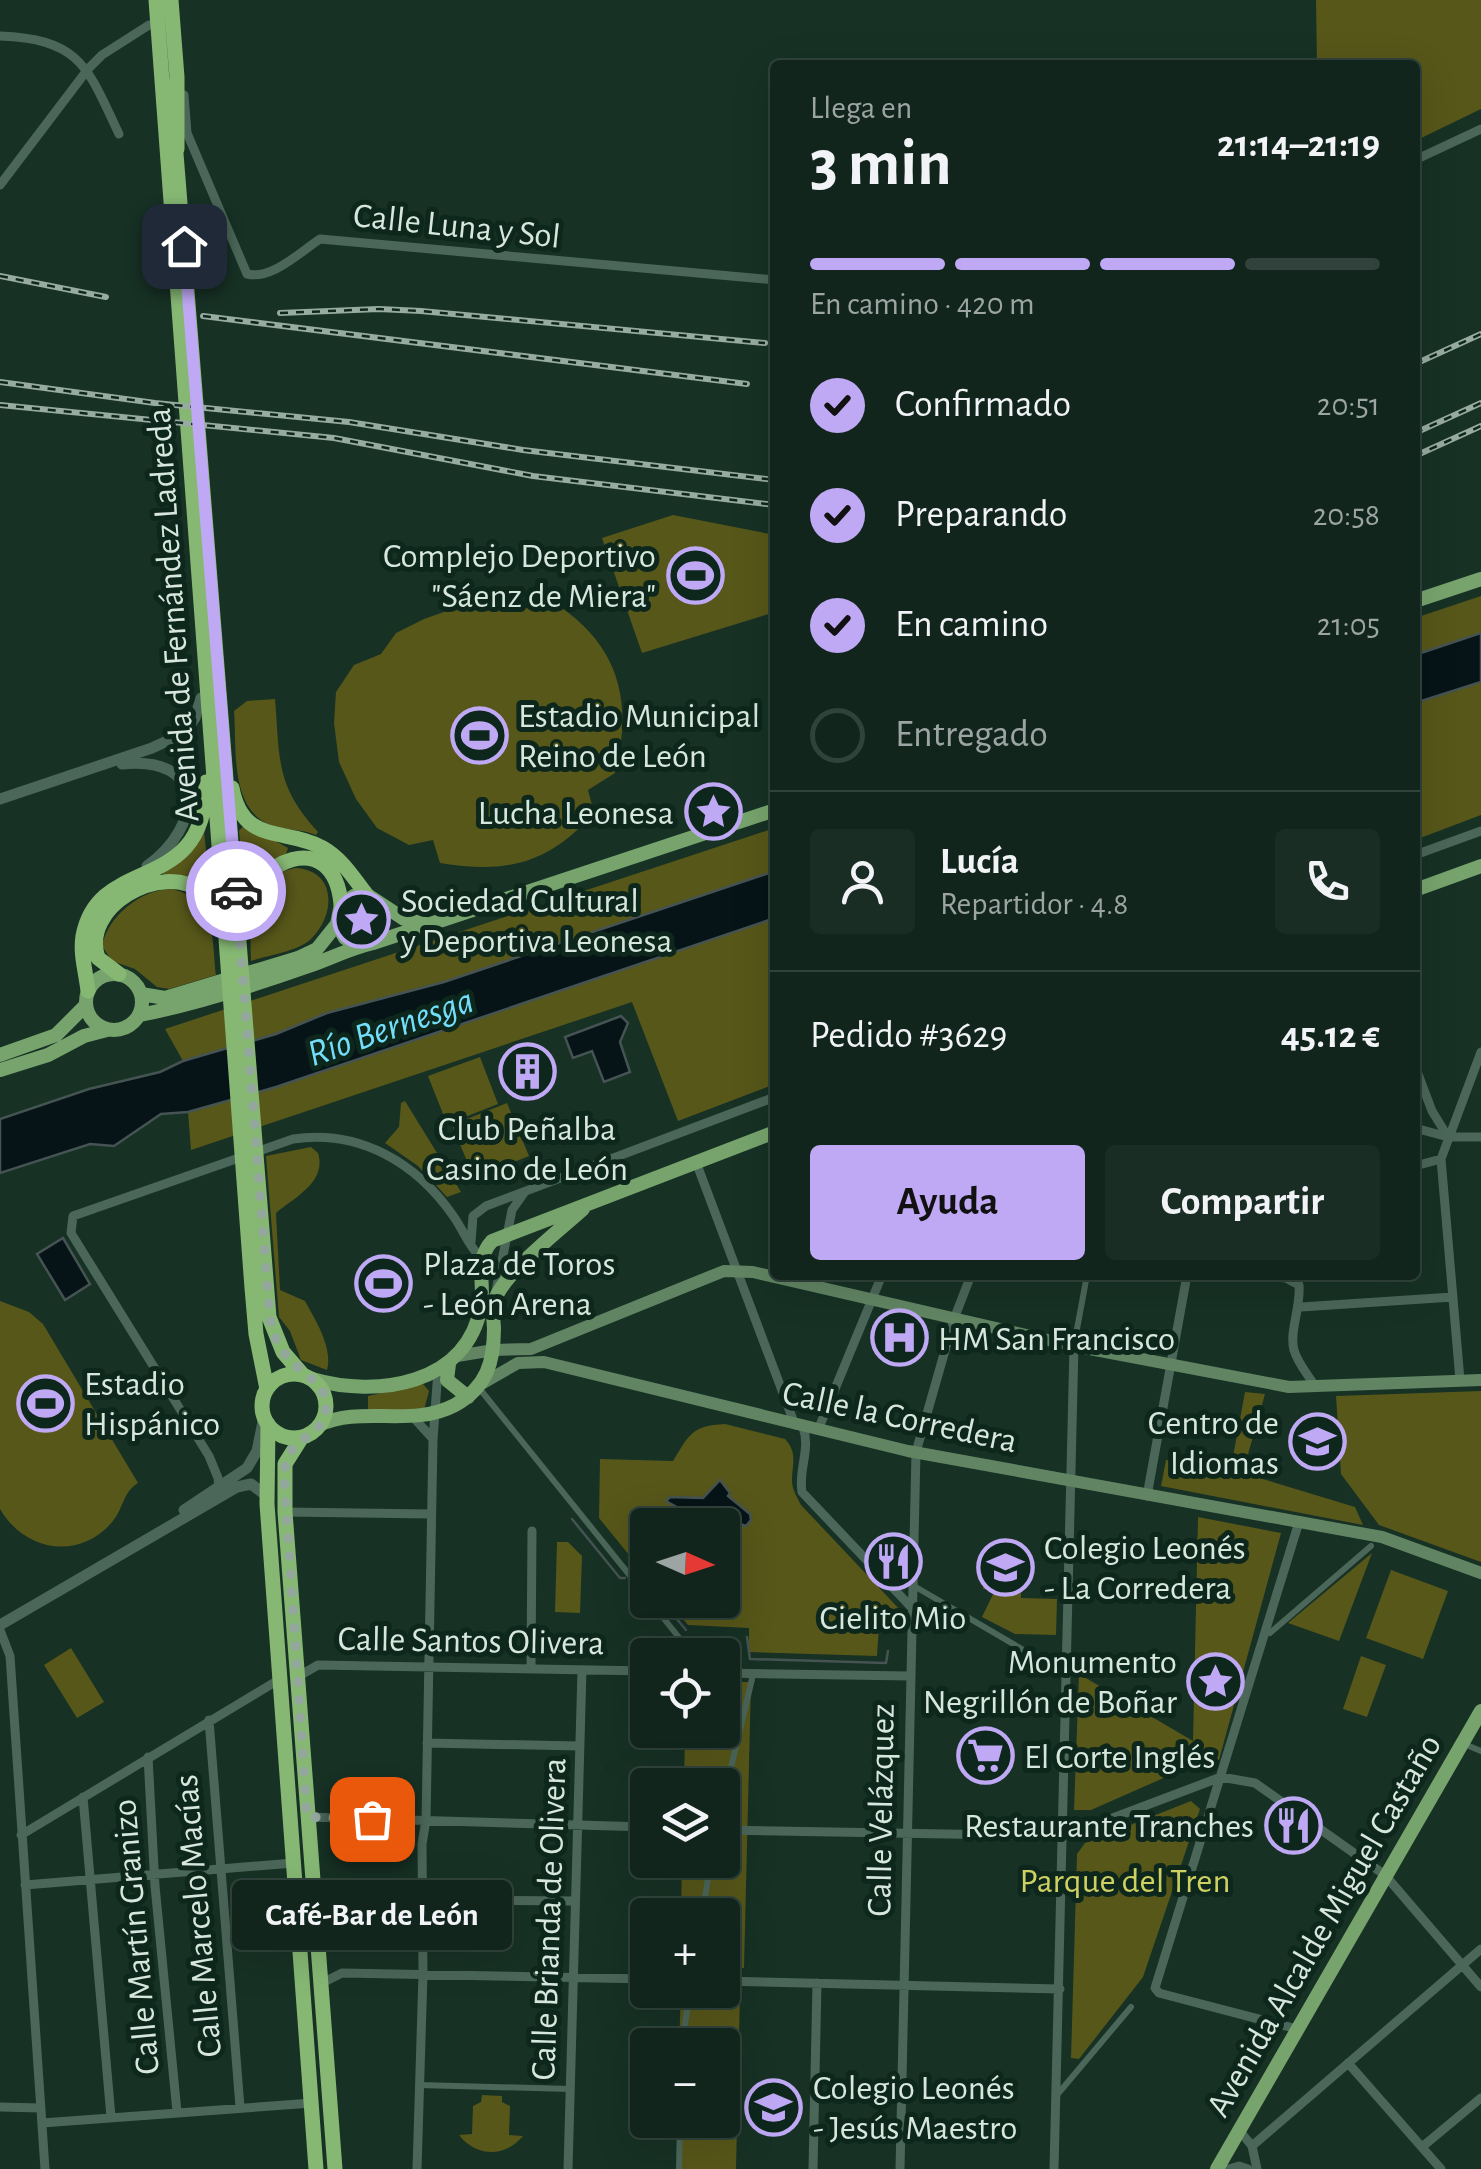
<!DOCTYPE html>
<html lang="es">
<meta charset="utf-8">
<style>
:root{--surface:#11251c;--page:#1a2d25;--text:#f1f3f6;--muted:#9ca5a3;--line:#30423b;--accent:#bfa9f4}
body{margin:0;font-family:"Alegreya Sans",sans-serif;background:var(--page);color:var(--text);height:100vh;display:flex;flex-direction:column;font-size:38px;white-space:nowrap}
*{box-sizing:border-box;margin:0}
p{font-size:32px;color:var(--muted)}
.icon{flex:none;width:55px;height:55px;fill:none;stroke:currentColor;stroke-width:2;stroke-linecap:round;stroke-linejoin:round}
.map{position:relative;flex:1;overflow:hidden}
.side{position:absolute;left:770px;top:60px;width:650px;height:1220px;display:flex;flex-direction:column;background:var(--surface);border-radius:10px;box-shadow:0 10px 40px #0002,0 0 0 2px var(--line)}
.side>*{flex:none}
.needle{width:65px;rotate:93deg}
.tools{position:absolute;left:630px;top:1508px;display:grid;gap:20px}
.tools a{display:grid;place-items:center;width:110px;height:110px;border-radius:10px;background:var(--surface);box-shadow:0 10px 40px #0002,0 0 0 2px var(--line);font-size:50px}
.pin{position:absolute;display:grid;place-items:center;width:85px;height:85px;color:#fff;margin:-42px;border-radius:20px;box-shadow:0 5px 15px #0006}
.courier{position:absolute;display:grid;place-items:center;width:100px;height:100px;margin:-50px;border:8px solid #bfa9f4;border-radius:50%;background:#fff;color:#222;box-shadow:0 2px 12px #0007}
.bubble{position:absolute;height:70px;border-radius:10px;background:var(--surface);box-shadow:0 10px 40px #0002,0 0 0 2px var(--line);font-size:32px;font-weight:700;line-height:70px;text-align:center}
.head em{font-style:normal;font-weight:700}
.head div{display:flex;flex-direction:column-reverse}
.head{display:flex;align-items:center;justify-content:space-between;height:170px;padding:0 40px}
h1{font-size:65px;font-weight:700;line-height:75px}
.bar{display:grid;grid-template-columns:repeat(4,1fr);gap:15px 10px;align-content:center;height:120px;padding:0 40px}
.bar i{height:12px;border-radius:8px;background:var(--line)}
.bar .on{background:var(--accent)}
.bar p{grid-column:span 4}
.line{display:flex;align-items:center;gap:25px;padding:0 40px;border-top:2px solid var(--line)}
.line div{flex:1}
.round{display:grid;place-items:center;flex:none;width:105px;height:105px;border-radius:10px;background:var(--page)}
ol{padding:0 40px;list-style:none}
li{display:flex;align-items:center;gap:30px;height:110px}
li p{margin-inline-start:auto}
li .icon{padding:10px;border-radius:50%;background:var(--accent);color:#111;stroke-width:4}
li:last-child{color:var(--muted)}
li i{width:55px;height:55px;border:5px solid var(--line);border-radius:50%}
.primary-button{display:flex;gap:20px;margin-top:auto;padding:20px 40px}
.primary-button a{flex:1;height:115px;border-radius:10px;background:var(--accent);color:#111;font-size:40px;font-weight:700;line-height:115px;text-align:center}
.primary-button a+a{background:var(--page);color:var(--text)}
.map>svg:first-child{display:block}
</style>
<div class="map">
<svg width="1481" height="2169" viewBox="0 0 1481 2169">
<rect width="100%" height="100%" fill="#173125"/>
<path fill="#57571a" d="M1316,0h165v109l-66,32v-76h-98z
M673,515l102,20v77l-133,41 -40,-115z
M1481,596v37l-66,22v-37z
M551,601c67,41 83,98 64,172l-27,17 6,23c-46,51 -87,61 -154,50l-7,-23 -24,5 -32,-17 -21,-29 -17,-37 -5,-39 2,-31 18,-27 27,-11 15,-21 28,-14 34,-12 37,-5 29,7z
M1481,682v133l-66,25v-137z
M275,699c5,60 0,86 43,133l-2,3c-15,-6 -31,-5 -46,-10 -41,-17 -33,-78 -36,-114l13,-10z
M245,824l43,24 -2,6 -34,25 -6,-1 -3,-5 -4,-42z
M775,828v43l-329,111 -119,31 -52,21 -92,27 -18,-32z
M204,831l6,59 -46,-13 -2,-6 27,-18z
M295,868c42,2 41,47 16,71 -14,13 -43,16 -60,22 -2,-36 2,-84 44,-93z
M171,889c45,9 41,48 45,86l-47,14 -12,-2 -22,-18 -23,-8 -10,-15c6,-30 38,-56 69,-57z
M775,918v166l-97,37 -46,-119 -441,148 -3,-38 88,-25z
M480,1057l18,47 -51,20 -19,-48z
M405,1101l56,91 -14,5 -29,-31 -33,-23 14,-16 2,-24z
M507,1103l22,53 -55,22 -22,-53z
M311,1147l7,6c9,29 -23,44 -42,60l4,77 25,11c11,20 28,47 22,69l-26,-10 -11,-29 -11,-14 -13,-161z
M0,1301l29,11 14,12 95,159c-15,9 -14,24 -25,38 -33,40 -88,31 -113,-12z
M423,1384l6,7 -5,19 -56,1v-15z
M1481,1391v171l-102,-37 -38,-51 -5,-78z
M1245,1392l20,2 -20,71 -13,-3z
M725,1424l60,15c13,14 7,25 7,42 0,8 5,16 9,24l102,108 -1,21 -23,-8 -2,30 -128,-4v-24l-61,-3 -21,-25h55v-75h-74l-1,52 -48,-59 1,-59 73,2c17,-27 18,-35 52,-37z
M1166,1460l80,14 109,33 8,18 -202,-39z
M1198,1517l83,16 -62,227 -35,9 -93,41h-17l5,-136 114,67z
M557,1542h11l14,14 -2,57 -25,-1z
M1372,1553l-33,88 -51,-18z
M1391,1570l57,21 -25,68 -57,-21z
M984,1575h37v23l36,1 -1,36 -41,-1 -33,-17 13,-27 -12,-1z
M71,1648l33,54 -27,16 -33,-53z
M1361,1656l25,9 -19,52 -24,-8z
M723,1682h28l-7,286 -21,-1 -1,-52h-41l1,-55h40v-75h-38l1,-55h37z
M1191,1801l9,8 -57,168 -64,82 -8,-1 6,-204 8,-11z
M681,1992l59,1 -4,176h-59l1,-49h44v-75h-43z
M482,2095l20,1v6l8,4 -1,29 14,1c-18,22 -47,21 -64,-1l13,-1 1,-28 8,-4z"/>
<path fill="#061317" stroke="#455353" stroke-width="2.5" d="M1481,633v49l-66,21v-48z
M775,871v47l-499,169 -88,25 -27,2 -47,32 -24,-2 -90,29v-54l89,-30 71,-17 23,-11 93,-27 51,-21 117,-31z
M621,1016l7,7 -8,19 10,30 -26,10 -12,-31 -19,7 -8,-21z
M63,1238l27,46 -25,16 -28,-46z
M720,1480l10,13 -2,3 22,18 1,6 -5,6 -14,-5 -9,5 -16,-4 -12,-13h-15l-14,-8 4,-4 33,1z"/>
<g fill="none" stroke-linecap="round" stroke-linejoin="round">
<path stroke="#455353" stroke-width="2.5" d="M572,1519l48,59h5
M640,1577l8,7
M661,1600l25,30
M747,1637l3,22 136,4 2,-12"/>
<path stroke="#4b6759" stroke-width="6" d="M1074,1345l13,-70
M479,1388l169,210
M914,1586l147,86
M649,1600l44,55
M1270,1633l101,-87
M1464,1744l17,7
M722,1805l30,-126
M702,1915l9,-55
M682,2045l8,-55
M419,2085l151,4
M1057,2095l74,-88
M679,2169l1,-49"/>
<path stroke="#4b6759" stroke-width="9" d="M0,36c82,3 88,33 119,98
M184,95l3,38 60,141c25,6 53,-22 73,-35l455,41
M1415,160l66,-31
M0,185l88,-116 14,-14 47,-30
M1415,855l66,-24
M1415,1066l17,45 16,26
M1415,1128l33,9h33
M696,1162l99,263
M1415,1166l26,-7
M471,1242l2,-26 13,-10 289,-109
M1245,1275l41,3 13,7c2,22 -10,47 -5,65 3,12 14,25 21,36
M496,1291l16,-81 12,-17
M1301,1307l152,-10
M1460,1380l-19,-221 40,-107
M413,1417l20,22
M803,1427c8,23 -5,42 -1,65l110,116
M818,1430l64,-155
M219,1488l-1,-10 -9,-22 -138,-223 2,-17 220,-77c67,-10 124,24 161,78 9,13 15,29 26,40 11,10 23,11 37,9
M1147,1496l40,-221
M285,1512l146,2
M0,1630l10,26 35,513
M531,1668l1,-137
M722,1673l188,3
M299,1676l19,-11 330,6
M209,1720l31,387
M427,1743l153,3
M148,1757l7,129 22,226
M83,1797l28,320
M307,1817l341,10
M722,1830l343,6 156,-59 34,6 130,92 96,112
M21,1835l259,-156
M25,1885l269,-22
M422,1900l153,1
M722,1981l338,8
M320,1984l22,-11 306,6
M1297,2029l-138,-36 -4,-5 144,-466
M1348,2063l93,106
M0,2107l41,1
M42,2123l270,-20
M1239,2130l13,16 5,23
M1252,2146l229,-197
M1422,2147l59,-49
M417,2169l6,-195 -1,-130 4,-24 7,-380 5,-70
M568,2169l14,-499
M813,2169l4,-186
M900,2169l16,-717 38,-133 17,-44
M1054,2169l20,-823
M1229,2169l10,-3 9,3"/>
<path stroke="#4b6759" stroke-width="11" d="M122,764c85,-9 81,62 25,102
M0,799l152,-51 32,-15 11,-15 6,-20
M184,1510l63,-42 10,-17 7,-34
M0,1625l237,-138 14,-3 16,12"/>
<path stroke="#618563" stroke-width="12" d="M457,1356l37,-6 37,-1 193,-78 29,1 321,74 215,41 192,-7
M483,1383l35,-20 26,-1 364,89 474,86 99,36"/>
<path stroke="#77a46d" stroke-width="14" d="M1415,601l66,-22
M1415,890l66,-24
M358,945l-13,-7 -8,-14 4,-20 13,-8 12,-2 38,25 22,5
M86 1002a28 28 0 1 1 56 0a28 28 0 1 1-56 0Z
M141,994l24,4 133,-40 19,-9 20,-25
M140,1015c56,-11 112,-29 166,-48 24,-8 42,-18 67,-24l402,-133
M0,1055l56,-20 29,-29
M0,1070l48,-15 36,-19 23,-6
M449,1364l-2,16 21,17
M312,1379c65,19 155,6 169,-73 4,-24 -7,-45 11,-65l283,-109
M319,1425c43,-20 93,3 136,-20 32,-18 39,-43 39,-77 -1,-10 -2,-23 2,-31 11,-26 65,-68 87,-88
M1217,2169l264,-458"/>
<path stroke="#86b874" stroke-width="15" d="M156,0l96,1288 4,46 11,55
M171,0l6,77v72
M175,141l94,1176 14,35 19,22
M232,788c11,58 54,39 91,60 19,11 30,29 43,46
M243,920c8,-62 91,-94 98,-16
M119,974l-21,-16c-18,-51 64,-98 104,-66 10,9 14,22 19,34
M88,991c-2,-19 -8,-36 -5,-55 16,-84 123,-38 123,-154
M262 1406a32 32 0 1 1 64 0a32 32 0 1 1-64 0Z
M268,1424l-1,80 49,665
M302,1437l-17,27v48l50,657"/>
<defs>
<path id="rail" d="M0,276l106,21
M280,313l99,-4 42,2 344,32
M203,316l544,68
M1415,364l66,-30
M0,382l155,21 194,19 174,28 252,30
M0,405l334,33 199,38 242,29
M1415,433l66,-30
M1415,456l66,-30"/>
</defs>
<use href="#rail" stroke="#98aba1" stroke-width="6"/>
<use href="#rail" stroke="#0d271c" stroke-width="2.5" stroke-dasharray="8" stroke-linecap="butt"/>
</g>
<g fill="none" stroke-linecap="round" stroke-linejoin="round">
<path stroke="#94a79d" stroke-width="10" stroke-dasharray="0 18" d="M236,891l34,426c2,14 6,26 15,37 15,20 51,33 39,63 -9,25 -37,19 -40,57l23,343 65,2"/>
<path stroke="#bfa9f4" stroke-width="12" d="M184,246l52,645"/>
</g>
<defs>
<symbol id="stadium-ring" viewBox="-11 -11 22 22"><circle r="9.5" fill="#0d271c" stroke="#bfa9f4" stroke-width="1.5"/><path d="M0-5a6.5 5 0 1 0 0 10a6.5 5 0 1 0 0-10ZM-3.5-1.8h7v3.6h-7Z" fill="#bfa9f4"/></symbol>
<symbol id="sight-ring" viewBox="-11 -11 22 22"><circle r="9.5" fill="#0d271c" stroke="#bfa9f4" stroke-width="1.5"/><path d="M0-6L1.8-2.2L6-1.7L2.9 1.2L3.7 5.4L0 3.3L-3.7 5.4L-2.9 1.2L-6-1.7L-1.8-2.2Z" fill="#bfa9f4"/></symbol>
<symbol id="building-ring" viewBox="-11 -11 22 22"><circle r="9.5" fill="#0d271c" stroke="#bfa9f4" stroke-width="1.5"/><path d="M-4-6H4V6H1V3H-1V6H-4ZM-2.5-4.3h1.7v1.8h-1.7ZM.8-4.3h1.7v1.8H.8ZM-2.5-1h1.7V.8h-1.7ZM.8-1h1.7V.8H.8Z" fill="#bfa9f4"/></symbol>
<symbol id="hospital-ring" viewBox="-11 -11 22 22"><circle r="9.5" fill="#0d271c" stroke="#bfa9f4" stroke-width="1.5"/><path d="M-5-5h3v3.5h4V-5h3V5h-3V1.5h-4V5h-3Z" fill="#bfa9f4"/></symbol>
<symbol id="university-ring" viewBox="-11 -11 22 22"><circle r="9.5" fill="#0d271c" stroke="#bfa9f4" stroke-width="1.5"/><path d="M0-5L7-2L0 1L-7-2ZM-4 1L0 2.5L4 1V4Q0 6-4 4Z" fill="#bfa9f4"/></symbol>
<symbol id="restaurant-ring" viewBox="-11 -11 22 22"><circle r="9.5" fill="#0d271c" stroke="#bfa9f4" stroke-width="1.5"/><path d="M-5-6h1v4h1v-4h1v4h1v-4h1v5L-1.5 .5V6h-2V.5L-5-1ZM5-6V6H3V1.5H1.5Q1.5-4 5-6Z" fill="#bfa9f4"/></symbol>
<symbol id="school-ring" viewBox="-11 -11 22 22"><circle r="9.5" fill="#0d271c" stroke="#bfa9f4" stroke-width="1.5"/><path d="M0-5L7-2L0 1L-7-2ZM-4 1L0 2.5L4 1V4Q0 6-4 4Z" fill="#bfa9f4"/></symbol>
<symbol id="supermarket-ring" viewBox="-11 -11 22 22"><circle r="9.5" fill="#0d271c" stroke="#bfa9f4" stroke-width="1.5"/><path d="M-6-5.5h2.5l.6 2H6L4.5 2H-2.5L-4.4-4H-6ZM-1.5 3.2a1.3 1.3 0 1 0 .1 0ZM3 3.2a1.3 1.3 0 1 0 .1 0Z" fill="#bfa9f4"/></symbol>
</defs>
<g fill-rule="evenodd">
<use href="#stadium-ring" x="664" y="544" width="63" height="63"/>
<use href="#stadium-ring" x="448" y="704" width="63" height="63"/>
<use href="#sight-ring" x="682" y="780" width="63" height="63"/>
<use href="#sight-ring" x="330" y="888" width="63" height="63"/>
<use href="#building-ring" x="496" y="1040" width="63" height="63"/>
<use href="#stadium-ring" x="352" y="1252" width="63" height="63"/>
<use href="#hospital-ring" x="868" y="1306" width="63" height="63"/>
<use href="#stadium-ring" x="14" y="1372" width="63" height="63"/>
<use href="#university-ring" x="1286" y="1410" width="63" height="63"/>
<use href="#restaurant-ring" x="862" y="1530" width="63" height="63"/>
<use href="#school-ring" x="974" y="1536" width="63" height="63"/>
<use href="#sight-ring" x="1184" y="1650" width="63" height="63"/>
<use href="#supermarket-ring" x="954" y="1724" width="63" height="63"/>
<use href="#restaurant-ring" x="1262" y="1794" width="63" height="63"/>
<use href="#school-ring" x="742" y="2076" width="63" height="63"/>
</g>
<g text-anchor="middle" stroke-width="10" stroke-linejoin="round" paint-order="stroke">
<g font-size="35" fill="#d7e7de" stroke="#0d271c">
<text transform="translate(457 225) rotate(6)" y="12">Calle Luna y Sol</text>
<text transform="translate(172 615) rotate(-94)" y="12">Avenida de Fernández Ladreda</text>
<text transform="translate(900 1416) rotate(12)" y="12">Calle la Corredera</text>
<text transform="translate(471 1640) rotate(1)" y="12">Calle Santos Olivera</text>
<text transform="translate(880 1810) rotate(-89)" y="12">Calle Velázquez</text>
<text transform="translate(197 1916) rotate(-95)" y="12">Calle Marcelo Macías</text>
<text transform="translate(548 1919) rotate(-88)" y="12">Calle Brianda de Olivera</text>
<text transform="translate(1323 1925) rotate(-60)" y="12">Avenida Alcalde Miguel Castaño</text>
<text transform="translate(135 1937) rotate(-95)" y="12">Calle Martín Granizo</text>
</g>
<g font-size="35" fill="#d7e7de" stroke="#0d271c" text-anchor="start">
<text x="656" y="567" text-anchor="end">Complejo Deportivo<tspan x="656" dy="40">"Sáenz de Miera"</tspan></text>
<text x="518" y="727">Estadio Municipal<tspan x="518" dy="40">Reino de León</tspan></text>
<text x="674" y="824" text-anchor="end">Lucha Leonesa</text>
<text x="401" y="912">Sociedad Cultural<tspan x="401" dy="40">y Deportiva Leonesa</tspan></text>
<text x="527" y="1140" text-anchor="middle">Club Peñalba<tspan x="527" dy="40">Casino de León</tspan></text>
<text x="423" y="1275">Plaza de Toros<tspan x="423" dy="40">- León Arena</tspan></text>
<text x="938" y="1350">HM San Francisco</text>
<text x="84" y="1395">Estadio<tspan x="84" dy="40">Hispánico</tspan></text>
<text x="1279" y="1434" text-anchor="end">Centro de<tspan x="1279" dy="40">Idiomas</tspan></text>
<text x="1044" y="1559">Colegio Leonés<tspan x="1044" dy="40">- La Corredera</tspan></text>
<text x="893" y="1629" text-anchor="middle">Cielito Mio</text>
<text x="1177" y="1673" text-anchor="end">Monumento<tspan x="1177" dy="40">Negrillón de Boñar</tspan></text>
<text x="1024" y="1768">El Corte Inglés</text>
<text x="1254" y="1837" text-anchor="end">Restaurante Tranches</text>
<text x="813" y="2099">Colegio Leonés<tspan x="813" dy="40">- Jesús Maestro</tspan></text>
</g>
<g font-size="35" fill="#ced062" stroke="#0d271c">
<text x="1125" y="1892">Parque del Tren</text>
</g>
<g font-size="38" font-style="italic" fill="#72defa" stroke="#0d271c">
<text transform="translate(390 1026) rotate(-19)" y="13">Río Bernesga</text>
</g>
</g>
</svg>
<div class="tools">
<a><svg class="needle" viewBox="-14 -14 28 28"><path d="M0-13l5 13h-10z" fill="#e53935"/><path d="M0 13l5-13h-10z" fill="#9ca5a3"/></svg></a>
<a><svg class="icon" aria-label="locate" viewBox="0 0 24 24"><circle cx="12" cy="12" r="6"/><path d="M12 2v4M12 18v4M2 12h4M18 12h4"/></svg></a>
<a><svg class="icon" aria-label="layers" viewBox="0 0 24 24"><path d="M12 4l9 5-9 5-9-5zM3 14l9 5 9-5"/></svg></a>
<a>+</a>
<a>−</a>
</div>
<div class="pin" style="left:372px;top:1819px;background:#ea580c"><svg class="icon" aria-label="bag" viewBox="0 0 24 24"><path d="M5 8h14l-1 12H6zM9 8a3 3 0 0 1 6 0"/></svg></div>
<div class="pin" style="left:184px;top:246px;background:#1f2937"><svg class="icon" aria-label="home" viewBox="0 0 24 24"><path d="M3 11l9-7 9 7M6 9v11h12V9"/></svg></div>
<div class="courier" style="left:236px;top:891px"><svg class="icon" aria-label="car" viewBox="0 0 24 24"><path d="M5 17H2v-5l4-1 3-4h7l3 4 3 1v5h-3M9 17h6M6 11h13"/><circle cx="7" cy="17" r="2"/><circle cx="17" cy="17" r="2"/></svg></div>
<div class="bubble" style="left:232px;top:1880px;width:280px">Café-Bar de León</div>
<section class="side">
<div class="head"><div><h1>3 min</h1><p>Llega en</p></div><em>21:14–21:19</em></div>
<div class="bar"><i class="on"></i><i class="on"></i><i class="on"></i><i></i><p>En camino · 420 m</p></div>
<ol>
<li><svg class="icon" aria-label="check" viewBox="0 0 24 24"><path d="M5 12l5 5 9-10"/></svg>Confirmado<p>20:51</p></li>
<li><svg class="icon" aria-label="check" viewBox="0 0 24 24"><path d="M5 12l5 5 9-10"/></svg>Preparando<p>20:58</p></li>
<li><svg class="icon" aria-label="check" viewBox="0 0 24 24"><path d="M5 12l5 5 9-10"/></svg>En camino<p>21:05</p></li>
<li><i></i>Entregado</li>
</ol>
<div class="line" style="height:180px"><a class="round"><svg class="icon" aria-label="person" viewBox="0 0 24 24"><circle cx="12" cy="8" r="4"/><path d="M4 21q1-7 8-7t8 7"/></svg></a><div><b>Lucía</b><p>Repartidor · 4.8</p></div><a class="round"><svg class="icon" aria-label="phone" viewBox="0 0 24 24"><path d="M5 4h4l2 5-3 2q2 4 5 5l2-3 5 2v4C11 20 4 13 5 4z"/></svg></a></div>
<div class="line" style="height:130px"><div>Pedido #3629</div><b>45.12 €</b></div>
<div class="primary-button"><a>Ayuda</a><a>Compartir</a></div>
</section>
</div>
